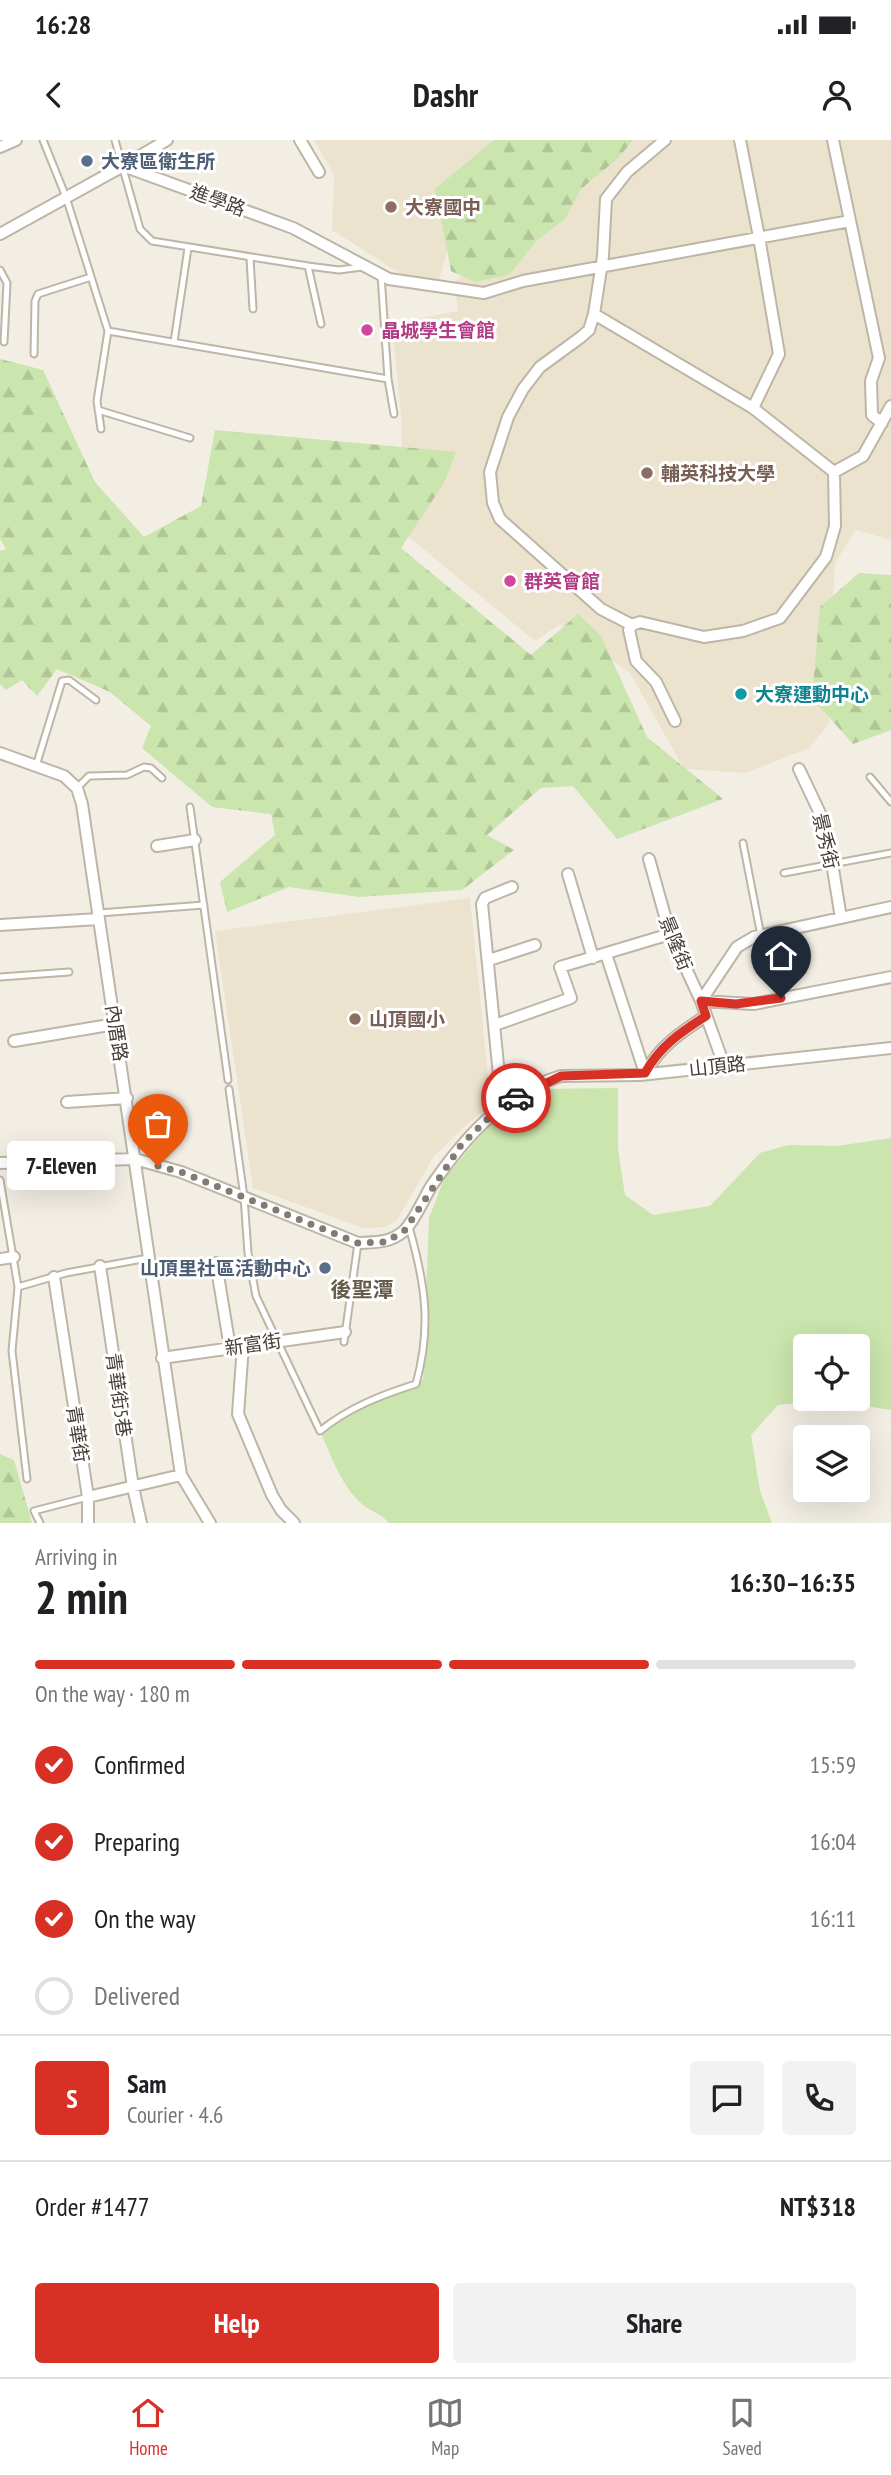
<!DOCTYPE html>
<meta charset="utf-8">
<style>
:root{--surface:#fff;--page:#f2f2f2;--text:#202124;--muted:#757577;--line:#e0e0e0;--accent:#d93025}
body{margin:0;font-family:"PT Sans Narrow","Noto Sans TC",sans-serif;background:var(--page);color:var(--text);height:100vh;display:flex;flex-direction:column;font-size:26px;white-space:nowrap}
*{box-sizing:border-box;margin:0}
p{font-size:23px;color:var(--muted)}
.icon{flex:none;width:38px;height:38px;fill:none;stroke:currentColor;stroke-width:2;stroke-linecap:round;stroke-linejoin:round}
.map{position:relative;height:1383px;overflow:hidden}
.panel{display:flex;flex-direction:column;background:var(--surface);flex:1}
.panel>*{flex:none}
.buttons{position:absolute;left:793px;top:1194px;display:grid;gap:14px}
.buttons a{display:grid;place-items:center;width:77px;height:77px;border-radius:7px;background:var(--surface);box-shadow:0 7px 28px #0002;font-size:35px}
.pin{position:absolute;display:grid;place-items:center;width:60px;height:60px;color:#fff;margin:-72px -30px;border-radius:50% 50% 50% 0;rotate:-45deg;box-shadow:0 0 7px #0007}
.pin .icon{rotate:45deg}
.courier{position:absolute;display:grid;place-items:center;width:70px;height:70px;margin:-35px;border:5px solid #d93025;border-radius:50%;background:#fff;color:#222;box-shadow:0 2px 9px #0007}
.bubble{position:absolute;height:49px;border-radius:7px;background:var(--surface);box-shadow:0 7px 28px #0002;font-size:23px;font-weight:700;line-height:49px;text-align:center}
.headline em{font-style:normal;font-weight:700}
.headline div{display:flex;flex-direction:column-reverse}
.headline{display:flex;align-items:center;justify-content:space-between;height:119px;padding:0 35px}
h1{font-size:46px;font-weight:700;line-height:52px}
.bar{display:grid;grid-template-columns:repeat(4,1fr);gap:10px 7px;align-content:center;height:84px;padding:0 35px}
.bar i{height:9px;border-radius:5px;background:var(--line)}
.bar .active{background:var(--accent)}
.bar p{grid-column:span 4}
.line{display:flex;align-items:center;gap:18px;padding:0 35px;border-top:2px solid var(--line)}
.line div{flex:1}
.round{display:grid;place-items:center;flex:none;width:74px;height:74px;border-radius:7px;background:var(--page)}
ol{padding:0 35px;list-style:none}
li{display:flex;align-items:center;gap:21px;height:77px}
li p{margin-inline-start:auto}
li .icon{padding:7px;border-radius:50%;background:var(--accent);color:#fff;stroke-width:4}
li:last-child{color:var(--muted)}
li i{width:38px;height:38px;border:4px solid var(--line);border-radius:50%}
.cta{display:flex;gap:14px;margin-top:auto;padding:14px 35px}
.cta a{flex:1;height:80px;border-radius:7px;background:var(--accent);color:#fff;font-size:28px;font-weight:700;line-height:80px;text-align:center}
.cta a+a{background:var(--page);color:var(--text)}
.status{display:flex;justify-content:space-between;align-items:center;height:49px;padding:0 35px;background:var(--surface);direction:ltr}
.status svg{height:19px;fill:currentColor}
header{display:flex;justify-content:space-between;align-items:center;height:91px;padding:0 35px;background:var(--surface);font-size:32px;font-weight:700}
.tab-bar{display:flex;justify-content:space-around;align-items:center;height:98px;border-top:2px solid var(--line);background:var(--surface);font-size:19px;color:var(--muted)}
.tab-bar a{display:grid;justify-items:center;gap:4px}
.tab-bar .active{color:var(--accent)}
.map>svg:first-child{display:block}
</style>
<div class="status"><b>16:28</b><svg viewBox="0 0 49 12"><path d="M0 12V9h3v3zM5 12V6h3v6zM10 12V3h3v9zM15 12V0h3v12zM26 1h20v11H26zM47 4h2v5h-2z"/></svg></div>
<header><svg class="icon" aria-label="back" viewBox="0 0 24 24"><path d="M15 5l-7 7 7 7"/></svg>Dashr<svg class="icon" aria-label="person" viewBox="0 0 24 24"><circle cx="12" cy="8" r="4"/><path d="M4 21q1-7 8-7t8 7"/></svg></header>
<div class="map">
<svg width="891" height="1383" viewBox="0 0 891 1383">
<defs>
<pattern id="forest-firs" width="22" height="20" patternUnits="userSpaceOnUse" patternTransform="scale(1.75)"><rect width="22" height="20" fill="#cbe5ae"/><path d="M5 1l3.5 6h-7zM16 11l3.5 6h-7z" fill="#b0c696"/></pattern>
</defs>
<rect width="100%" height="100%" fill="#f2eee4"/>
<path fill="#ebe3ce" d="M314,0h194l-56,94 -13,47 -38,-7 -69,-44 2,-55z
M586,0h305v400l-35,-10 -21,33 -6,92v68l-20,25 -63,25 -62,-4 -54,-96 -70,-49 -25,17 -131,-108 -3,-117 -9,-92 66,-13 -4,-28 52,-50z
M470,758l21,208 -26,20 -31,30 -37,64 -12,7 -22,1 -110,-40 -38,-257z"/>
<path fill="url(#forest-firs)" d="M494,0h139l-16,19 -36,30 -16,30 -28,21 -28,35 -34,7 -24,-11 -16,-82z
M0,219l43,11 52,112 49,55 57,-31 14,-76 241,22 -12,31 -43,65 130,107 47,-41 23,22 46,101 76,62 -106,40 -44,-53 -32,2 -54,47 27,15 -52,40 -103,7 -70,-10 -62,25 -7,-30 55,-47 -4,-21 -59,-7 -70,-59 9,-22 -41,-34 -53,-23 -20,27 -15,-16 -16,10 -6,-6v-133l6,-2 -6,-10z
M859,433l32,2v155l-38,14 -41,-46 8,-91z
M0,1314l14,6 18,63h-32z"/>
<path fill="#cbe5ae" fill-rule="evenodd" d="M618,948v60l7,47 28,20 57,-9 50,-53 28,-8 49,1 54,-8v272l-63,-10 -50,5 -27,30 9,56 12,32h-383c-8,-10 -18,-11 -27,-19 -21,-18 -31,-49 -42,-73l65,-38 38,-13 6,-162 15,-39 58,-69 38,-21zM805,1206h53v52h-53z"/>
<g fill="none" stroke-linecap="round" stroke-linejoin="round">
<defs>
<path id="lane" d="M43,0l23,57 42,134 -11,70 4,28
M115,0l25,89 12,12 156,25 31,4 23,-3
M250,118l3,51
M308,126l13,58
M0,130l7,13 -3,59
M381,135l7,104 6,35
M108,191l280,48
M174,202l14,-94
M34,214l1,-53 3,-7 53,-17
M98,270l92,28
M36,626l26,-85 7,-1 27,20
M870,637l21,25
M77,648l12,-12 38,-1 17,-8 7,1 11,10
M190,667l38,273
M743,703l18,93
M784,733l107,-20
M99,773l105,-8
M0,837l69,-5
M229,949l15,108 4,56 8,43 64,135c28,-23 61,-36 96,-47 16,-58 9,-101 -7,-157
M0,1040l18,107 -6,64 15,128
M18,1147l48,-14 82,-15
M344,1202l14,-99
M40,1383l-6,-12 54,-14"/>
<path id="street" d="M300,0l19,32
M665,0l-38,32 -21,27 -3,57 -9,58 159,94 81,64 1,54 -9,31 -46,61 -37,13 -39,6 -64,-15 -8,3 -3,5 7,31 20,21 19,39
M740,0l19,97 20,117 -26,54
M833,0l46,218 -8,23 1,34 10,8
M0,7l16,-7
M123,26l44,-26
M0,94l123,-68 170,62 96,51 95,14 39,-12 327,-60
M594,174l-5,16 -8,7 -41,30 -17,22 -15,28 -18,55 3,31 7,16 101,90 31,16
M834,332l29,-16 28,-50
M0,613l64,23 13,12 5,16 99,671 29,48
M799,629l27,57 15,92
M157,706l38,-6
M649,719l21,75 31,67 23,64
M568,734l25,84
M0,785l99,-6
M606,814l39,119
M489,820l46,-15
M701,861l36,-54 17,-10 137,-30
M701,861l53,3 137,-27
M495,885l76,-27 -11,-31 110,-33
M14,901l101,-17
M645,933c15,-27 36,-41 61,-57
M67,962l60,-4
M502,965l-20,-201 3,-6 27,-11
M0,1023l135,-4 46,13 177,71c18,-1 32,0 46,-12 12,-12 19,-32 28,-46 33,-48 72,-92 129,-109l79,-1 251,-27
M0,1119l14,-2
M216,1123l14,85
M100,1126l33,221 8,36
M54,1137l34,220v26
M243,1206l-5,68 34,81 9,15 13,13
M162,1218l183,-26
M88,1357l93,-22"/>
</defs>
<use href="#lane" stroke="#bdb6a7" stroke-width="9"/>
<use href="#street" stroke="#bdb6a7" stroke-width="14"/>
<use href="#lane" stroke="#fff" stroke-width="5"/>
<use href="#street" stroke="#fff" stroke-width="10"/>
</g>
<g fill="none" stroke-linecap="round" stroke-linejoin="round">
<path stroke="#817c72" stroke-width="7" stroke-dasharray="0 12.6" d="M158,1026l23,6 177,71 28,-1 19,-12 56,-85 41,-40 14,-7"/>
<path stroke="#d93025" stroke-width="9" d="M516,958l45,-22 84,-3c15,-27 36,-41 61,-57l-5,-15 35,3 45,-6"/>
</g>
<g fill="#5c6f8a" stroke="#fff" stroke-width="2.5">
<circle cx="87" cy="21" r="7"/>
<circle cx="325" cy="1128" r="7"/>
</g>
<g fill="#8d6e63" stroke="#fff" stroke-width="2.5">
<circle cx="391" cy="67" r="7"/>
<circle cx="647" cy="333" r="7"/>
<circle cx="355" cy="879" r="7"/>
</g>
<g fill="#d1479c" stroke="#fff" stroke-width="2.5">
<circle cx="367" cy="190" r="7"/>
<circle cx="510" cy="441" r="7"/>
</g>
<circle fill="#0f9aa8" stroke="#fff" stroke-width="2.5" cx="741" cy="554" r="7"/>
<g text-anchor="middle" stroke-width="6" stroke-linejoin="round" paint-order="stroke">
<g font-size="19" font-weight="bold" fill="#4e5e75" stroke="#fff" text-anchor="start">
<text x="101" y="28">大寮區衛生所</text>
<text x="311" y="1135" text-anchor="end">山頂里社區活動中心</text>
</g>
<g font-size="19" fill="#443e34" stroke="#fff">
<text transform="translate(218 60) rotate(20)" y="7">進學路</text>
<text transform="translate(826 701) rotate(77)" y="7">景秀街</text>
<text transform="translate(676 803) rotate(68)" y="7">景隆街</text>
<text transform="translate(117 893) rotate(81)" y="7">內厝路</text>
<text transform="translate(717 926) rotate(-6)" y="7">山頂路</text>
<text transform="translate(253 1204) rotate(-8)" y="7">新富街</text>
<text transform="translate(119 1255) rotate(82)" y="7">青華街5巷</text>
<text transform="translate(78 1294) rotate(81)" y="7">青華街</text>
</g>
<g font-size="19" font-weight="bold" fill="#785e54" stroke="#fff" text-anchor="start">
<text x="405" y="74">大寮國中</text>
<text x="661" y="340">輔英科技大學</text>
<text x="369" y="886">山頂國小</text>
</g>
<g font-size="19" font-weight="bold" fill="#b23c85" stroke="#fff" text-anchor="start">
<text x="381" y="197">晶城學生會館</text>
<text x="524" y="448">群英會館</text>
</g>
<g font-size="19" font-weight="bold" fill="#0d838f" stroke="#fff" text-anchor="start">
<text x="755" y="561">大寮運動中心</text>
</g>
<g font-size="21" font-weight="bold" fill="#665c4c" stroke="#fff">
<text x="362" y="1157">後聖潭</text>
</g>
</g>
</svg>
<div class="buttons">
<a><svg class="icon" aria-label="locate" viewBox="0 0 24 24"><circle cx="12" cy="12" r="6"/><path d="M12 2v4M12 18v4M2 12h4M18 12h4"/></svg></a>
<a><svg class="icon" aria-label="layers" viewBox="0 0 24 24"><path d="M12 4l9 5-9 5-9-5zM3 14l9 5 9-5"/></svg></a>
</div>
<div class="pin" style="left:158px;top:1026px;background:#ea580c"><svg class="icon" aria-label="bag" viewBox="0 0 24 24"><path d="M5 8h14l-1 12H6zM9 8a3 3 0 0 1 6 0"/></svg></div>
<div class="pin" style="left:781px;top:858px;background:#1f2937"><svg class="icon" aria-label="home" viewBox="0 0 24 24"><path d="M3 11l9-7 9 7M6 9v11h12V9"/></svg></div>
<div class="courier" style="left:516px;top:958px"><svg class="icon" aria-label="car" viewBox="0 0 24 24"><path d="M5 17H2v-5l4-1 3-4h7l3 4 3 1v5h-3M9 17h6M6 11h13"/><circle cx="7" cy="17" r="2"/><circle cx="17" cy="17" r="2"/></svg></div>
<div class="bubble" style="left:7px;top:1001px;width:108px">7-Eleven</div>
</div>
<section class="panel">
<div class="headline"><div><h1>2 min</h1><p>Arriving in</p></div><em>16:30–16:35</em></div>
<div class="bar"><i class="active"></i><i class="active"></i><i class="active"></i><i></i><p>On the way · 180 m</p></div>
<ol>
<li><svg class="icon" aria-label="check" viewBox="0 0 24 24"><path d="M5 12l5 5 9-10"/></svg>Confirmed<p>15:59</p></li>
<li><svg class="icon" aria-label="check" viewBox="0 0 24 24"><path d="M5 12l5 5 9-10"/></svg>Preparing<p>16:04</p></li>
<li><svg class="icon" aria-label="check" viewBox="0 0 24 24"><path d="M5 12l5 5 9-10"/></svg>On the way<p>16:11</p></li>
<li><i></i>Delivered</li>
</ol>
<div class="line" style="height:126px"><b class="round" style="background:var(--accent);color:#fff">S</b><div><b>Sam</b><p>Courier · 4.6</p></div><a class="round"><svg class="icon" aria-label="chat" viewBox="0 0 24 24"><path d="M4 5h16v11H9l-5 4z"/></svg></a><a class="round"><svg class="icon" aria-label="phone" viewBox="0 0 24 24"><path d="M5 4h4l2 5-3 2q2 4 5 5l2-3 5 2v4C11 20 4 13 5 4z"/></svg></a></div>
<div class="line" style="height:91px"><div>Order #1477</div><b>NT$318</b></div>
<div class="cta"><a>Help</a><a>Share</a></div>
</section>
<nav class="tab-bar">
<a class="active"><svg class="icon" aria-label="home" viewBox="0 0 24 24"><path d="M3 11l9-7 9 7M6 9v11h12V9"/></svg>Home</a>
<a><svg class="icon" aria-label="map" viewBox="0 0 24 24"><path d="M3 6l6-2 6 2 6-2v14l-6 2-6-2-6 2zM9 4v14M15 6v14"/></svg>Map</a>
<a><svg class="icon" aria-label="saved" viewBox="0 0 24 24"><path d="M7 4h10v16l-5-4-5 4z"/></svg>Saved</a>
</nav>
